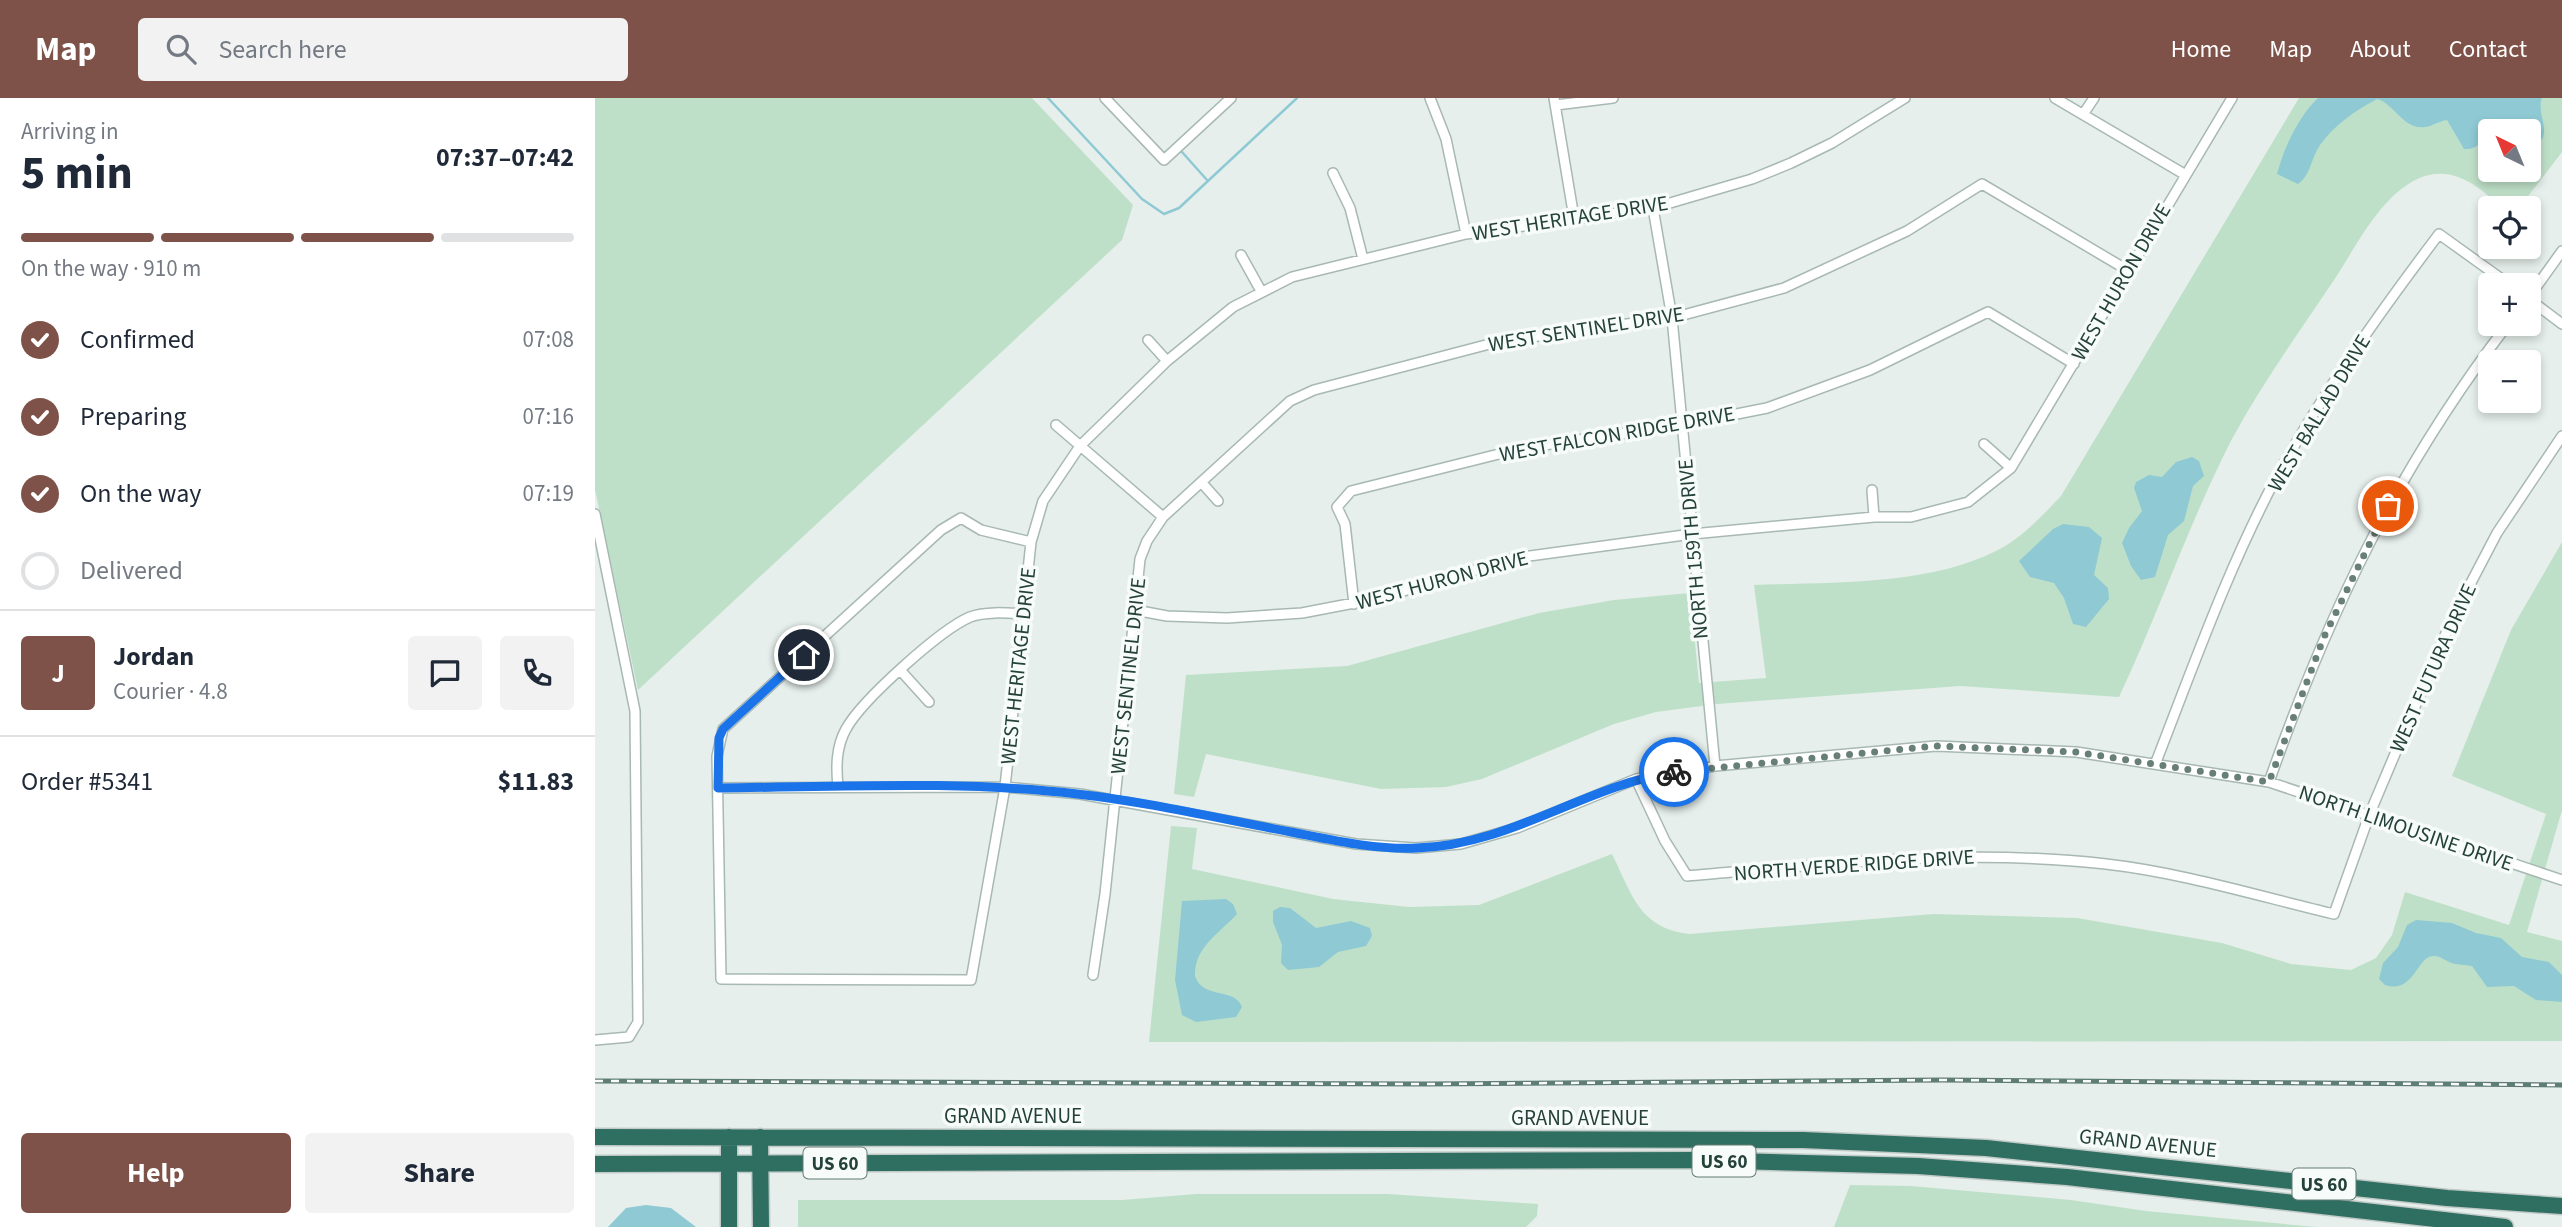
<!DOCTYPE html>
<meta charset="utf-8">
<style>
:root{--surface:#fff;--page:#f2f2f3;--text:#1f2937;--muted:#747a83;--line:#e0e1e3;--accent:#7f5249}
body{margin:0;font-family:"Source Sans 3",sans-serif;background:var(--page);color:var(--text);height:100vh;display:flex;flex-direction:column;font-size:26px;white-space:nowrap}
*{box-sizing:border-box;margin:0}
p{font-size:23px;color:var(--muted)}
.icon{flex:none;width:38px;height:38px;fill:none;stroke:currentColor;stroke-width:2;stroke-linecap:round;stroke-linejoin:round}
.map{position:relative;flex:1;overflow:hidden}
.details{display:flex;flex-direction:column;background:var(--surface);width:595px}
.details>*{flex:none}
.needle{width:46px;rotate:317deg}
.tools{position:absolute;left:1883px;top:21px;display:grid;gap:14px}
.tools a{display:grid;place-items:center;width:63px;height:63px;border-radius:7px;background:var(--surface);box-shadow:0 4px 10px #0003;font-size:35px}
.pin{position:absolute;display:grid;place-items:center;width:60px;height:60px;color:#fff;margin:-30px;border:4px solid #fff;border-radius:50%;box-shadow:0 2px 7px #0007}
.courier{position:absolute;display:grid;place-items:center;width:70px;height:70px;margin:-35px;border:5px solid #1a73e8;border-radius:50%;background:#fff;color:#222;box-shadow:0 2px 9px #0007}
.headline em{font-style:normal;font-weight:700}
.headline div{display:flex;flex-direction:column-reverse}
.headline{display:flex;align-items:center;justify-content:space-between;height:119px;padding:0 21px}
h1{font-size:46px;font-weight:700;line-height:52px}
.bar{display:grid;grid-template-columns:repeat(4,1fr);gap:10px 7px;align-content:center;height:84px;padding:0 21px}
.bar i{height:9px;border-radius:5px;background:var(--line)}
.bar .active{background:var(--accent)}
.bar p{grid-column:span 4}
.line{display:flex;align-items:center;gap:18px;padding:0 21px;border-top:2px solid var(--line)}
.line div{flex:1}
.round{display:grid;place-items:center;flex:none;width:74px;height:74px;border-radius:7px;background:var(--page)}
ol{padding:0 21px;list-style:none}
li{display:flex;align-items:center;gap:21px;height:77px}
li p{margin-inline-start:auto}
li .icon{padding:7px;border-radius:50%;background:var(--accent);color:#fff;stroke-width:4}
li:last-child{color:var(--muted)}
li i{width:38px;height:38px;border:4px solid var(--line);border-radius:50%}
.button{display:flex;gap:14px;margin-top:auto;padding:14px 21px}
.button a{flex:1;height:80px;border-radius:7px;background:var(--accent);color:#fff;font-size:28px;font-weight:700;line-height:80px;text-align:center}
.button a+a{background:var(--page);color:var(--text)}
header{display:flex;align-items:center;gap:42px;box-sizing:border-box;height:98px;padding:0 35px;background:var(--accent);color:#fff}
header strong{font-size:33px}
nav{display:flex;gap:38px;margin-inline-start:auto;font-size:24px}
.search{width:490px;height:63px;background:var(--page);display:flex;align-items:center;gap:18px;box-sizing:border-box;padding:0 24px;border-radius:7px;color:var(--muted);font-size:26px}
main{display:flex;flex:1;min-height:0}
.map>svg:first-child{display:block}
</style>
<header>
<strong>Map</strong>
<div class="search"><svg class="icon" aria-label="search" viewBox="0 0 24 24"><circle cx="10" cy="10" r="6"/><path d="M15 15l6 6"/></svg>Search here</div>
<nav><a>Home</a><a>Map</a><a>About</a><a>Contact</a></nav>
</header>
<main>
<section class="details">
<div class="headline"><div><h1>5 min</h1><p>Arriving in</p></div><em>07:37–07:42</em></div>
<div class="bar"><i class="active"></i><i class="active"></i><i class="active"></i><i></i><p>On the way · 910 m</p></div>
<ol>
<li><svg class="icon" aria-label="check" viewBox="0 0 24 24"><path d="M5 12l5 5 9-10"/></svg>Confirmed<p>07:08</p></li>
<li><svg class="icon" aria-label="check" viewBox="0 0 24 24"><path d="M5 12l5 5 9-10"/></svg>Preparing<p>07:16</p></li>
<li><svg class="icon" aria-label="check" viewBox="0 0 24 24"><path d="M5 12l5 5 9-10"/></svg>On the way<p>07:19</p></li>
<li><i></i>Delivered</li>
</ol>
<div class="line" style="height:126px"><b class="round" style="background:var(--accent);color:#fff">J</b><div><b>Jordan</b><p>Courier · 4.8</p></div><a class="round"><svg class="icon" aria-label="chat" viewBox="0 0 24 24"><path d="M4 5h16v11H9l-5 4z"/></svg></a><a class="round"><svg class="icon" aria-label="phone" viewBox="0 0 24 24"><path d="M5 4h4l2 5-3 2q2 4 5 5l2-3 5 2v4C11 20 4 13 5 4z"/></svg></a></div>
<div class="line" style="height:91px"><div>Order #5341</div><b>$11.83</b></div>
<div class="button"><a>Help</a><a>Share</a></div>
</section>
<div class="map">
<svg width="1967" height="1129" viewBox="0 0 1967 1129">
<rect width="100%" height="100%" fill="#e6efeb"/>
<path fill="#bfe0c8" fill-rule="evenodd" d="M0,0h437l101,107 -11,35 -484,450 -43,-200z
M1704,0h263v54l-43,56h-15c-23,-18 -46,-42 -79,-32 -40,13 -66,65 -87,98 -36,54 -75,108 -106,165 -43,84 -73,173 -113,258l-159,-11 -243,18 -61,8 -42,12 -132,55 -36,8 -65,2 -175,-35 -12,43 -20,-3 12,-119 161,-9 192,-53 75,-13 76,-7 9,90 67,-5 -12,-93c75,-3 173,1 242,-34 26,-13 45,-34 65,-55zM1895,33h39v39h-39z
M1967,444v268l-35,122 35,9v100l-1413,1 22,-216 26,2 -5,41 141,30 76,8 70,-2 133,-51c20,40 27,74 77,80l244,-20 144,4 145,25 69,21 60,6 25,-12 16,-23 13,-43 104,33 37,-111 -94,-38 59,-146z
M1255,1087l61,1 160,14 75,11 170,16h-482z
M601,1096h192l150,10 -1,12 -11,11h-728v-27h324z"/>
<path fill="#8ec9d4" d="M1723,0h224c-7,16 16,44 -13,47v-14l-33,-3c-9,7 -15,22 -32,21l-17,-29c-8,1 -14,6 -22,7 -22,3 -30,-23 -48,-28 -22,12 -42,25 -57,46 -9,13 -9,30 -22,39l-21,-10c7,-26 21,-57 41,-76z
M1597,359l7,4 5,15 -11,10 -9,35 -16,14 -13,42 -14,3 -10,-14 -9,-23 7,-15 13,-17 -8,-23 2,-6 13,-7 13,2 14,-15z
M1468,426l26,3 13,11 -8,37 14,13 1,11 -23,28 -13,-3 -9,-26 -10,-15 -24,-6 -11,-16 34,-32z
M631,801l7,5 4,10c-17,19 -43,33 -42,62 8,24 40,11 47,31l-6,10 -40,5 -14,-7 -7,-35 7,-79z
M685,809l10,1 26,20 35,-7 19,7 2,8 -6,10 -28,6 -19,15 -31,3 -7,-7 1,-18 -9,-23v-11z
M1821,822l36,3 24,10 25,5 21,19 27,5 13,13v27l-26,-2 -22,-14 -27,1 -15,-21c-5,-1 -11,-1 -17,-2 -7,-1 -14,-8 -21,-8 -17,-1 -20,39 -49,29l-6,-6 4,-16 15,-16 9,-22z
M51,1107l25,3 25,19h-88l18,-19z"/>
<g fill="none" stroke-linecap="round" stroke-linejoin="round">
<path stroke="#8ec9d4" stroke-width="2.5" d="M453,0l94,101 22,15 15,-6 118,-110
M587,54l25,28"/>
<defs>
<path id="street" d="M510,0l59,62 67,-62
M835,0l16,41 20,95
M959,0l20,120
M1460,0l129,76
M961,7l57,-7
M1489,15l10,-15
M738,75l17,35 13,51
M1058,110l19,110 43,448
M646,157l20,36
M1934,199l33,-46
M1934,201l33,25
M553,242l19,21
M461,327l107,92
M1389,346l27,24
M607,385l16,18
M1277,392l2,27
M0,416l40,197 3,311 -9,15 -34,3
M436,444l-50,-12 -20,-12 -20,12 -218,199 -6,27 4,223 250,1 34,-193 26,-245 12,-41 37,-55 87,-85 66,-54 59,-30 174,-43 187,-26 99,-29 39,-16 41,-20 73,-45
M759,506l-9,-80 -8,-17 14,-16 172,-43 158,-23 86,-17 103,-38 118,-58 86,52
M540,512l32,6 60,2 75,-5 78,-15 135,-40 177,-24 182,-17h37l57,-15 43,-34 221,-370
M306,573l28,31
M1561,664c37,-95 72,-194 120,-284 47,-86 104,-166 163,-244l71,51
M1041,681l29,62 22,35c140,-12 279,-28 419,-12 78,9 152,32 228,50l36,-101 82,-194 45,-86 65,-97
M1674,684c60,-171 129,-314 239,-458
M243,689c-2,-20 -2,-40 8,-58 16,-29 94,-99 124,-112 16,-6 38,-4 54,-3
M123,690l287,-1 75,7 276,50 60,4 45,-4 56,-16 119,-49 79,-13 221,-20 140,6 193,30 293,98
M498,877l12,-81 35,-335 7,-18 16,-24 127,-116 24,-11 187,-49 171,-23 112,-30 123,-57 75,-47 147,87"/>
<path id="highway" d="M0,1039l1208,3 183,8 461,50 115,8
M165,1039l1,90
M0,1066l1101,-4 222,6 149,11 438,50
M134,1129v-90"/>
</defs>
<use href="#street" stroke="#a8b8b2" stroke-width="12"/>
<use href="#highway" stroke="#c2cac8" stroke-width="19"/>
<use href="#street" stroke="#fff" stroke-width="9"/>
<use href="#highway" stroke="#2f6f62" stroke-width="16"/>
<defs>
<path id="rail" d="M0,983l832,3 515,-4 620,5"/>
</defs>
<use href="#rail" stroke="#5f7d75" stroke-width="5"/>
<use href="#rail" stroke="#f7fbf9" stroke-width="2.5" stroke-dasharray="8" stroke-linecap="butt"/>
</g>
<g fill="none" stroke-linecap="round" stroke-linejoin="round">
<path stroke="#687f78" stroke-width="7" stroke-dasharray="0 12.6" d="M1079,674l262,-26 140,6 193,30 55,-145 64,-131"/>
<path stroke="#1a73e8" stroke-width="9" d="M209,557l-81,74 -4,9 -1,50c119,-1 241,-8 359,6 72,8 144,25 214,38 41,8 84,18 126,16 94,-3 167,-62 257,-76"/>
</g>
<g text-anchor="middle" stroke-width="7" stroke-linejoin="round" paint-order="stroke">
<g fill="#f7fbf9" stroke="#637a73" stroke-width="2">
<rect x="1097.5" y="1047.5" width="63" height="31" rx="5"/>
<rect x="208.5" y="1049.5" width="63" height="31" rx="5"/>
<rect x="1697.5" y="1070.5" width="63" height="31" rx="5"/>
</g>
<g font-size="19" font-weight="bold" fill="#24423a">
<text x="1129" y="1070">US 60</text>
<text x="240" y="1072">US 60</text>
<text x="1729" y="1093">US 60</text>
</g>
<g font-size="21" fill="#24423a" stroke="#f7fbf9">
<text transform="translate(975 120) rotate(-9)" y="7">WEST HERITAGE DRIVE</text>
<text transform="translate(1526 184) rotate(-60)" y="7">WEST HURON DRIVE</text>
<text transform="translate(991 231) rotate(-9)" y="7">WEST SENTINEL DRIVE</text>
<text transform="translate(1724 315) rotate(-59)" y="7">WEST BALLAD DRIVE</text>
<text transform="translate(1022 336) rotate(-10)" y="7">WEST FALCON RIDGE DRIVE</text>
<text transform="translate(1098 451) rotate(-95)" y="7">NORTH 159TH DRIVE</text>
<text transform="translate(847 482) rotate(-15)" y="7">WEST HURON DRIVE</text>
<text transform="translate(423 568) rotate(-84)" y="7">WEST HERITAGE DRIVE</text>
<text transform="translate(1838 570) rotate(-66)" y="7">WEST FUTURA DRIVE</text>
<text transform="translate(533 578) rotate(-84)" y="7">WEST SENTINEL DRIVE</text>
<text transform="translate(1811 730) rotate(19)" y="7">NORTH LIMOUSINE DRIVE</text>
<text transform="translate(1259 767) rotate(-4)" y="7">NORTH VERDE RIDGE DRIVE</text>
<text x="418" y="1025">GRAND AVENUE</text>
<text x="985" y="1027">GRAND AVENUE</text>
<text transform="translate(1553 1045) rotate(6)" y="7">GRAND AVENUE</text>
</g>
</g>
</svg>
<div class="tools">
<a><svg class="needle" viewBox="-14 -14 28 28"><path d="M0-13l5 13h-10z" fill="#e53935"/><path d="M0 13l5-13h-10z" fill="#747a83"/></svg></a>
<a><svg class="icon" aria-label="locate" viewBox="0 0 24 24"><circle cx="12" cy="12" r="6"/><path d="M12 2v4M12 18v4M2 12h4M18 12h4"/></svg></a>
<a>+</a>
<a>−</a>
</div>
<div class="pin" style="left:1793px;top:408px;background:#ea580c"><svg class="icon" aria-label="bag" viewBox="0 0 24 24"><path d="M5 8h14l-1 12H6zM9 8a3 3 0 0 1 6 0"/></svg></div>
<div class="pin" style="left:209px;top:557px;background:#1f2937"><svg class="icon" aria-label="home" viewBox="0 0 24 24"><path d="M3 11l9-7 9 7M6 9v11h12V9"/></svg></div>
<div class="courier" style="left:1079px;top:674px"><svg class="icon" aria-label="bike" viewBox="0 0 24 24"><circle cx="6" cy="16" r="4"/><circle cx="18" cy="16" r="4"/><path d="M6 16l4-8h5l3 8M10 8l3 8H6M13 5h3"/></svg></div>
</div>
</main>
